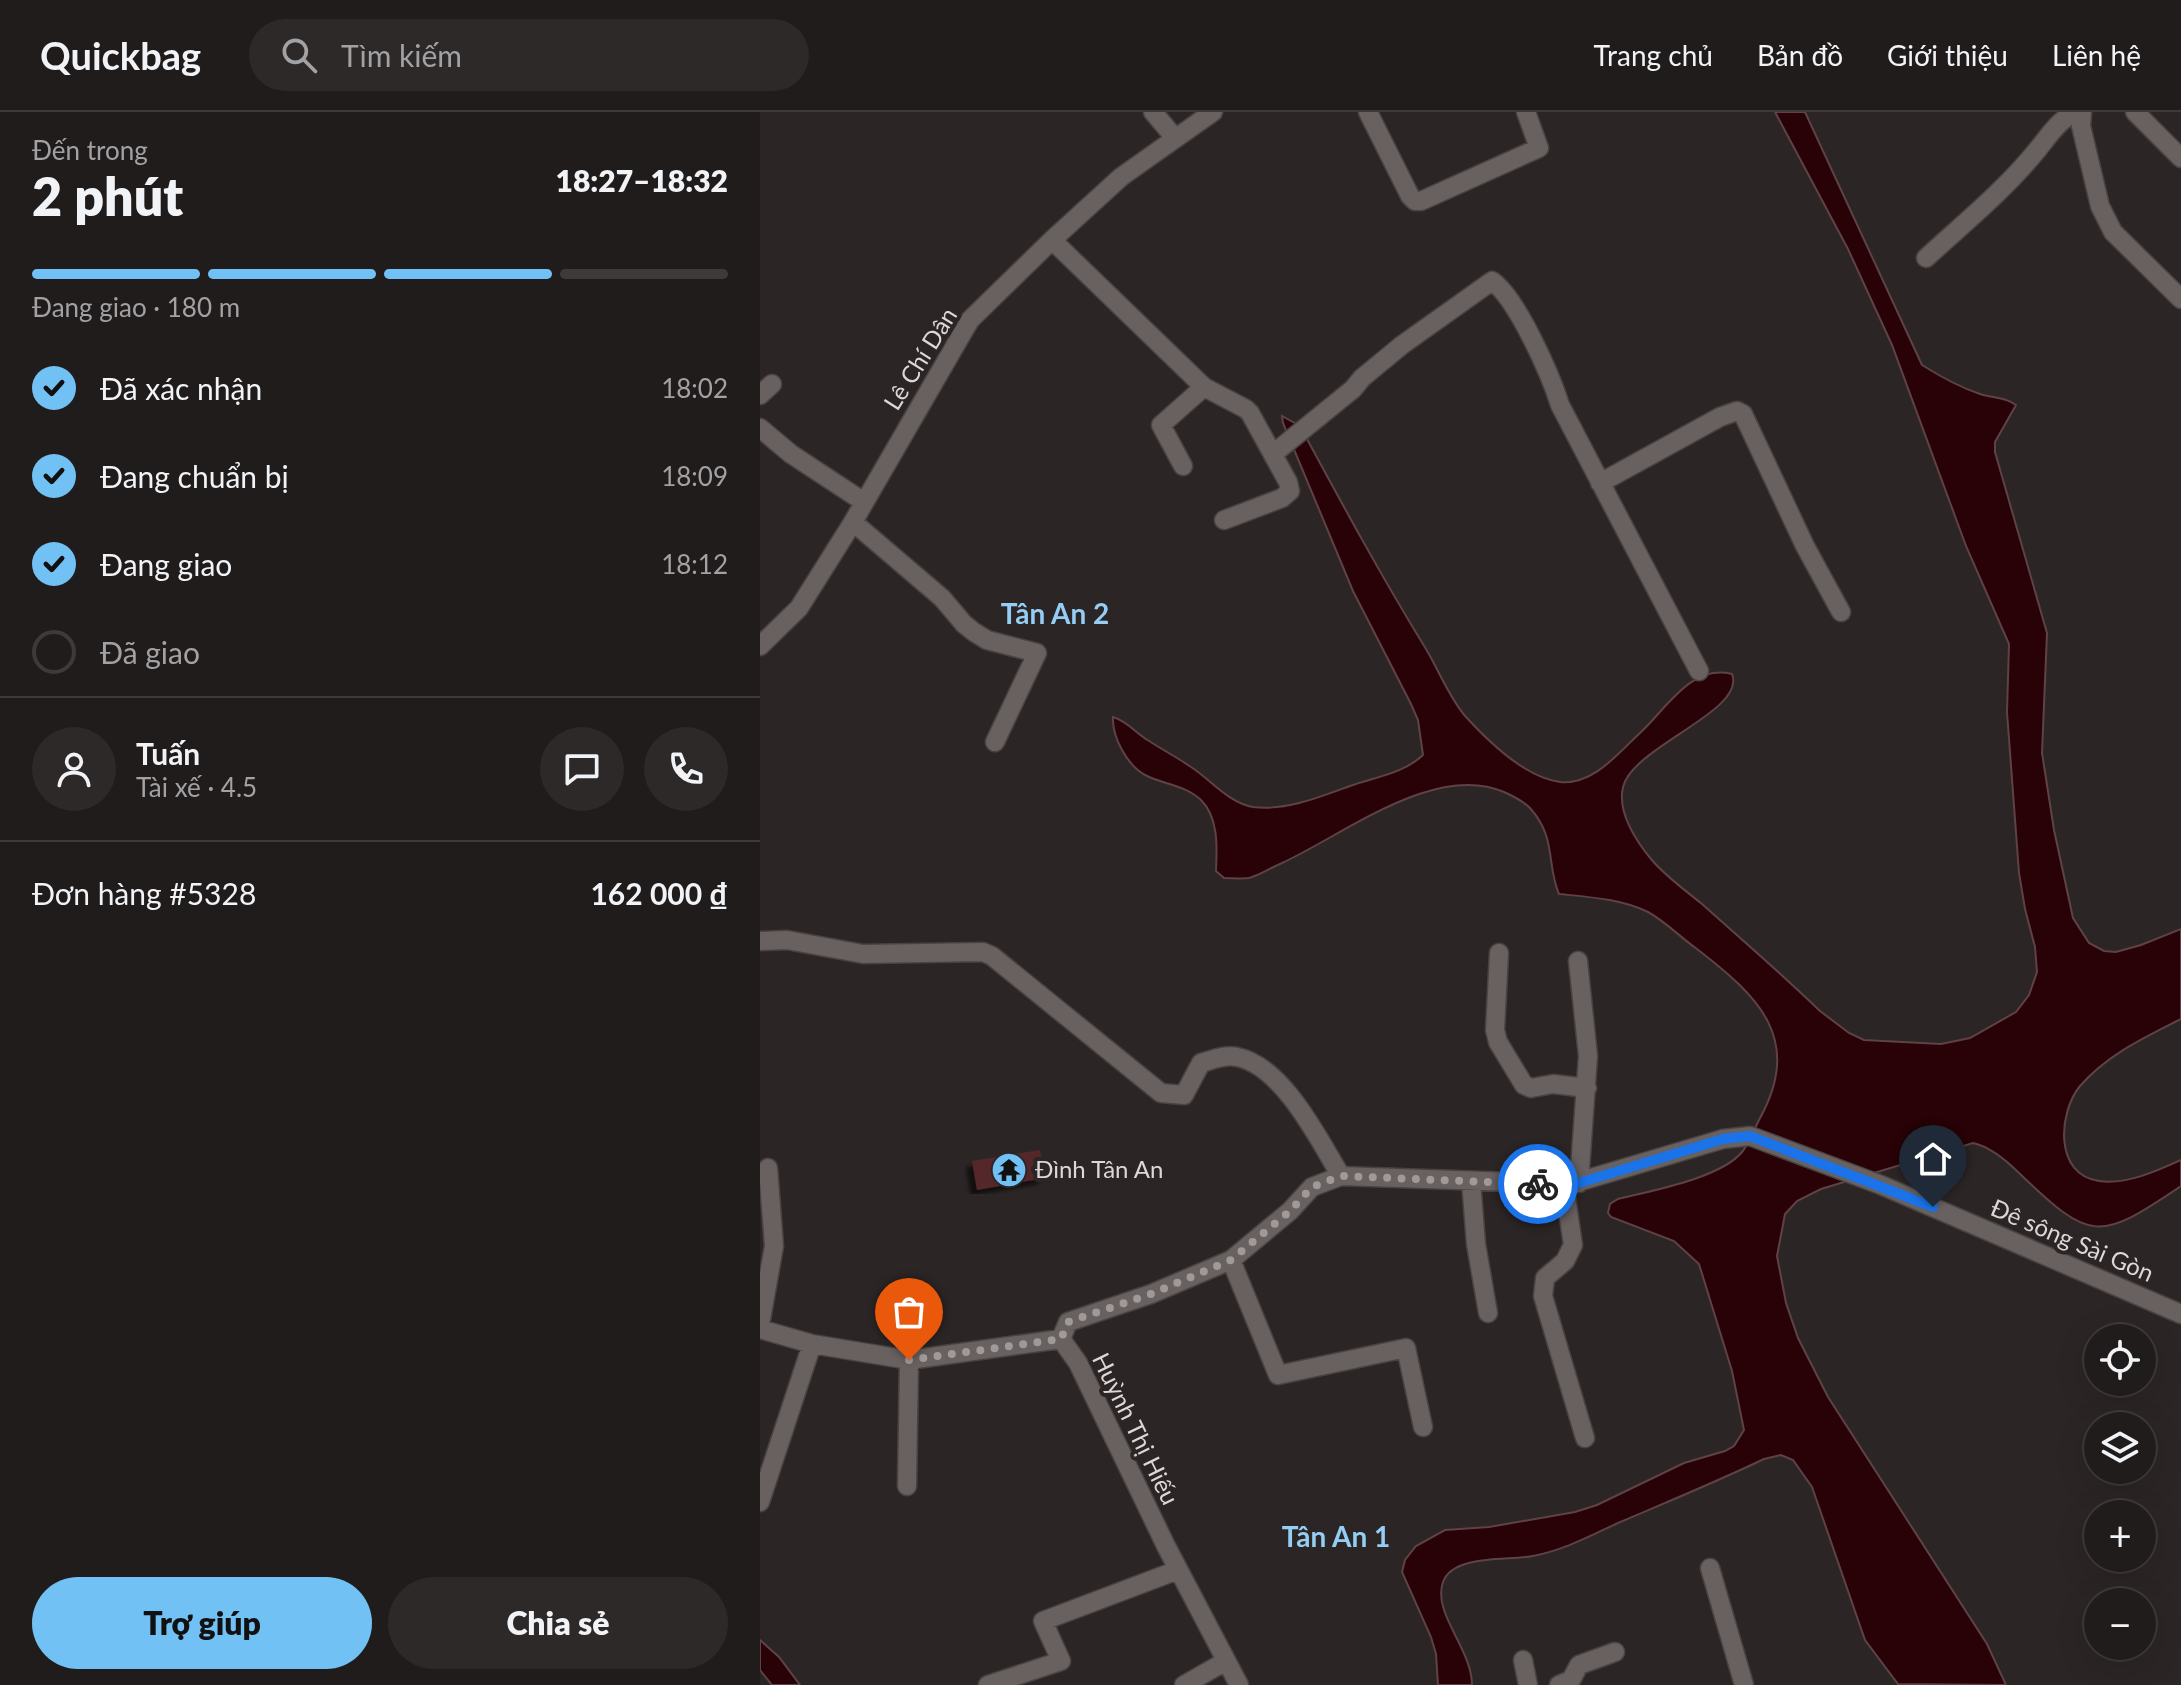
<!DOCTYPE html>
<html lang="vi">
<meta charset="utf-8">
<style>
:root{--surface:#211c1c;--page:#2d2929;--text:#f1f3f6;--muted:#a2a1a3;--line:#3e3a3b;--accent:#71c1f5}
body{margin:0;font-family:Lato,sans-serif;background:var(--page);color:var(--text);height:100vh;display:flex;flex-direction:column;font-size:30px;white-space:nowrap}
*{box-sizing:border-box;margin:0}
p{font-size:26px;color:var(--muted)}
.icon{flex:none;width:44px;height:44px;fill:none;stroke:currentColor;stroke-width:2;stroke-linecap:round;stroke-linejoin:round}
.map{position:relative;flex:1;overflow:hidden}
.side{display:flex;flex-direction:column;background:var(--surface);width:760px}
.side>*{flex:none}
.controls{position:absolute;left:1324px;top:1212px;display:grid;gap:16px}
.controls a{display:grid;place-items:center;width:72px;height:72px;border-radius:50%;background:var(--surface);box-shadow:0 8px 32px #0002,0 0 0 2px var(--line);font-size:40px}
.pin{position:absolute;display:grid;place-items:center;width:68px;height:68px;color:#fff;margin:-82px -34px;border-radius:50% 50% 50% 0;rotate:-45deg;box-shadow:0 0 8px #0007}
.pin .icon{rotate:45deg}
.courier{position:absolute;display:grid;place-items:center;width:80px;height:80px;margin:-40px;border:6px solid #1a73e8;border-radius:50%;background:#fff;color:#222;box-shadow:0 2px 10px #0007}
.summary em{font-style:normal;font-weight:800}
.summary div{display:flex;flex-direction:column-reverse}
.summary{display:flex;align-items:center;justify-content:space-between;height:136px;padding:0 32px}
h1{font-size:52px;font-weight:800;line-height:60px}
.bar{display:grid;grid-template-columns:repeat(4,1fr);gap:12px 8px;align-content:center;height:96px;padding:0 32px}
.bar i{height:10px;border-radius:6px;background:var(--line)}
.bar .on{background:var(--accent)}
.bar p{grid-column:span 4}
.line{display:flex;align-items:center;gap:20px;padding:0 32px;border-top:2px solid var(--line)}
.line div{flex:1}
.round{display:grid;place-items:center;flex:none;width:84px;height:84px;border-radius:42px;background:var(--page)}
ol{padding:0 32px;list-style:none}
li{display:flex;align-items:center;gap:24px;height:88px}
li p{margin-inline-start:auto}
li .icon{padding:8px;border-radius:50%;background:var(--accent);color:#111;stroke-width:4}
li:last-child{color:var(--muted)}
li i{width:44px;height:44px;border:4px solid var(--line);border-radius:50%}
.primary-button{display:flex;gap:16px;margin-top:auto;padding:16px 32px}
.primary-button a{flex:1;height:92px;border-radius:48px;background:var(--accent);color:#111;font-size:32px;font-weight:800;line-height:92px;text-align:center}
.primary-button a+a{background:var(--page);color:var(--text)}
header{display:flex;align-items:center;gap:48px;box-sizing:border-box;height:112px;padding:0 40px;background:var(--surface);border-bottom:2px solid var(--line)}
header strong{font-size:38px}
nav{display:flex;gap:44px;margin-inline-start:auto;font-size:28px}
.search{width:560px;height:72px;background:var(--page);display:flex;align-items:center;gap:20px;box-sizing:border-box;padding:0 28px;border-radius:44px;color:var(--muted);font-size:30px}
main{display:flex;flex:1;min-height:0}
.map>svg:first-child{display:block}
</style>
<header>
<strong>Quickbag</strong>
<div class="search"><svg class="icon" aria-label="search" viewBox="0 0 24 24"><circle cx="10" cy="10" r="6"/><path d="M15 15l6 6"/></svg>Tìm kiếm</div>
<nav><a>Trang chủ</a><a>Bản đồ</a><a>Giới thiệu</a><a>Liên hệ</a></nav>
</header>
<main>
<section class="side">
<div class="summary"><div><h1>2 phút</h1><p>Đến trong</p></div><em>18:27–18:32</em></div>
<div class="bar"><i class="on"></i><i class="on"></i><i class="on"></i><i></i><p>Đang giao · 180 m</p></div>
<ol>
<li><svg class="icon" aria-label="check" viewBox="0 0 24 24"><path d="M5 12l5 5 9-10"/></svg>Đã xác nhận<p>18:02</p></li>
<li><svg class="icon" aria-label="check" viewBox="0 0 24 24"><path d="M5 12l5 5 9-10"/></svg>Đang chuẩn bị<p>18:09</p></li>
<li><svg class="icon" aria-label="check" viewBox="0 0 24 24"><path d="M5 12l5 5 9-10"/></svg>Đang giao<p>18:12</p></li>
<li><i></i>Đã giao</li>
</ol>
<div class="line" style="height:144px"><a class="round"><svg class="icon" aria-label="person" viewBox="0 0 24 24"><circle cx="12" cy="8" r="4"/><path d="M4 21q1-7 8-7t8 7"/></svg></a><div><b>Tuấn</b><p>Tài xế · 4.5</p></div><a class="round"><svg class="icon" aria-label="chat" viewBox="0 0 24 24"><path d="M4 5h16v11H9l-5 4z"/></svg></a><a class="round"><svg class="icon" aria-label="phone" viewBox="0 0 24 24"><path d="M5 4h4l2 5-3 2q2 4 5 5l2-3 5 2v4C11 20 4 13 5 4z"/></svg></a></div>
<div class="line" style="height:104px"><div>Đơn hàng #5328</div><b>162 000 ₫</b></div>
<div class="primary-button"><a>Trợ giúp</a><a>Chia sẻ</a></div>
</section>
<div class="map">
<svg width="1421" height="1573" viewBox="0 0 1421 1573">
<defs>
<filter id="shadow"><feDropShadow dx="-6" dy="6" stdDeviation="2" flood-color="#0009"/></filter>
</defs>
<rect width="100%" height="100%" fill="#2c2525"/>
<path fill="#280206" stroke="#5e4245" stroke-width="2" d="M1015,0h30l117,253c19,12 37,22 58,29 12,4 26,3 36,11l-21,37v10l52,181 -5,120 12,77 19,88 16,25 15,8 12,1 25,-7 40,-16v90c-37,19 -73,35 -101,67 -22,27 -26,89 19,95 27,4 58,-10 82,-21v26c-83,56 -90,56 -162,-13 -13,-13 -28,-26 -46,-30l-152,46 -24,12 -12,13 -8,42 9,47 12,35 30,59 159,247 19,41 -108,-1 -33,-44 -53,-153 -19,-27 -12,-5 -17,4c-48,23 -97,43 -146,64 -28,13 -54,27 -85,33 -24,5 -80,-2 -90,26 -11,31 29,67 29,103h-34l-2,-31 -5,-17 -29,-65 3,-12 11,-14 29,-16 44,-3 86,-15 22,-7 87,-42 41,-12 9,-5 10,-16 -12,-59 -33,-107 -25,-23 -63,-24 -3,-4 2,-9 8,-5c32,-8 103,-21 124,-47 7,-8 12,-22 17,-32 45,-81 0,-123 -62,-171 -16,-11 -32,-28 -49,-37 -26,-13 -59,-15 -89,-18 -13,-30 -2,-56 -29,-86 -7,-7 -17,-12 -26,-16 -69,-30 -159,42 -222,71 -10,4 -22,12 -33,15 -8,1 -17,0 -25,0l-8,-7c1,-23 3,-53 -15,-71 -16,-15 -39,-16 -56,-25 -18,-10 -33,-38 -32,-58 14,4 24,17 36,24 14,9 29,17 42,26 20,13 38,36 62,40 32,4 67,-10 97,-21 25,-9 53,-12 73,-31l-5,-35 -7,-16 -58,-113 -70,-168 -1,-7 18,10c41,76 81,150 126,223 13,22 24,50 40,68 22,24 60,61 94,65 34,3 58,-29 80,-49 27,-25 51,-69 92,-59 15,37 -99,72 -109,113 -6,25 13,54 28,72 14,17 34,31 51,45 39,35 80,70 118,107l29,22 15,7 77,4 29,-6 46,-26 13,-17 8,-23 -2,-25 -10,-38 -6,-36 -12,-161 2,-68 -43,-98 -74,-201 -44,-96z
M0,1528l19,17 21,28h-28l-12,-15z"/>
<path fill="#542829" filter="url(#shadow)" d="M280,1038l5,28 -68,12 -5,-29z"/>
<g fill="none" stroke-linecap="round" stroke-linejoin="round">
<defs>
<path id="minor" d="M393,0l22,26
M608,0l42,84 5,5h6l118,-53 -13,-36
M1322,0l-1,14 19,80 13,26 68,67
M1375,0l46,46
M292,128l152,147 42,22 4,4 38,69 2,9 -8,7 -58,22
M1166,146c38,-35 79,-68 112,-109 10,-12 24,-34 41,-37
M0,283l12,-11
M0,316l31,26 73,48
M513,342l80,-65 9,-11 40,-33 90,-64c25,17 59,95 68,124l139,266
M423,354l-22,-41 43,-38
M840,371l120,-66 17,-6 6,3 62,132 36,66
M93,410l89,76 22,26 10,8 13,8 50,13 -42,89
M0,534l39,-38 54,-86 117,-202 82,-80 69,-63 92,-65
M0,829l27,-1 76,14 120,-2 9,4 169,137 23,2 17,-32c11,-3 25,-9 36,-6 46,9 82,83 104,119
M739,841l-4,77 3,12 26,43 7,3 22,-4 34,4
M818,849l10,95 -9,127
M711,1069l5,63 12,69
M804,1072l9,61 -8,16 -20,17 -2,18 42,142
M471,1148l47,115 128,-27 17,79
M0,1213l14,-79 -6,-78
M0,1217l52,15 97,16 152,-21
M301,1227l7,-17 83,-28 80,-34 59,-49 22,-24 29,-11 230,8 152,-45 27,-3 131,49 300,129
M301,1227l17,24 88,183 73,139
M147,1374l2,-126
M0,1390l52,-158
M950,1456l34,117
M763,1548l5,25
M228,1573l73,-24 -18,-40 135,-51
M424,1573l42,-24
M799,1573l12,-5 8,-15 36,-13"/>
</defs>
<use href="#minor" stroke="#484343" stroke-width="21"/>
<use href="#minor" stroke="#696060" stroke-width="18"/>
</g>
<g fill="none" stroke-linecap="round" stroke-linejoin="round">
<path stroke="#9f9999" stroke-width="8" stroke-dasharray="0 14.4" d="M149,1248l152,-21 7,-17 83,-28 80,-34 59,-49 22,-24 29,-11 197,8"/>
<path stroke="#1a73e8" stroke-width="10" d="M778,1072l41,-1 144,-44 27,-3 183,71"/>
</g>
<defs>
<symbol id="temple-disc" viewBox="-11 -11 22 22"><circle r="9.5" fill="#71c1f5" stroke="#2c2525"/><path d="M0-6L5-2H3V0L6.5 2.5H4V6H1.5V3h-3V6H-4V2.5H-6.5L-3 0V-2H-5Z" fill="#111"/></symbol>
</defs>
<g fill-rule="evenodd">
<use href="#temple-disc" x="229" y="1038" width="40" height="40"/>
</g>
<g text-anchor="middle" stroke-width="8" stroke-linejoin="round" paint-order="stroke">
<g font-size="24" fill="#ddd8d8" stroke="#2c2525">
<text transform="translate(161 247) rotate(-58)" y="8">Lê Chí Dân</text>
<text transform="translate(1312 1129) rotate(23)" y="8">Đê sông Sài Gòn</text>
<text transform="translate(375 1317) rotate(64)" y="8">Huỳnh Thị Hiếu</text>
</g>
<g font-size="24" fill="#ddd8d8" stroke="#2c2525" text-anchor="start">
<text x="275" y="1066">Đình Tân An</text>
</g>
<g font-size="28" font-weight="bold" fill="#95cef4" stroke="#2c2525">
<text x="295" y="512">Tân An 2</text>
<text x="576" y="1435">Tân An 1</text>
</g>
</g>
</svg>
<div class="controls">
<a><svg class="icon" aria-label="locate" viewBox="0 0 24 24"><circle cx="12" cy="12" r="6"/><path d="M12 2v4M12 18v4M2 12h4M18 12h4"/></svg></a>
<a><svg class="icon" aria-label="layers" viewBox="0 0 24 24"><path d="M12 4l9 5-9 5-9-5zM3 14l9 5 9-5"/></svg></a>
<a>+</a>
<a>−</a>
</div>
<div class="pin" style="left:149px;top:1248px;background:#ea580c"><svg class="icon" aria-label="bag" viewBox="0 0 24 24"><path d="M5 8h14l-1 12H6zM9 8a3 3 0 0 1 6 0"/></svg></div>
<div class="pin" style="left:1173px;top:1095px;background:#1f2937"><svg class="icon" aria-label="home" viewBox="0 0 24 24"><path d="M3 11l9-7 9 7M6 9v11h12V9"/></svg></div>
<div class="courier" style="left:778px;top:1072px"><svg class="icon" aria-label="bike" viewBox="0 0 24 24"><circle cx="6" cy="16" r="4"/><circle cx="18" cy="16" r="4"/><path d="M6 16l4-8h5l3 8M10 8l3 8H6M13 5h3"/></svg></div>
</div>
</main>
